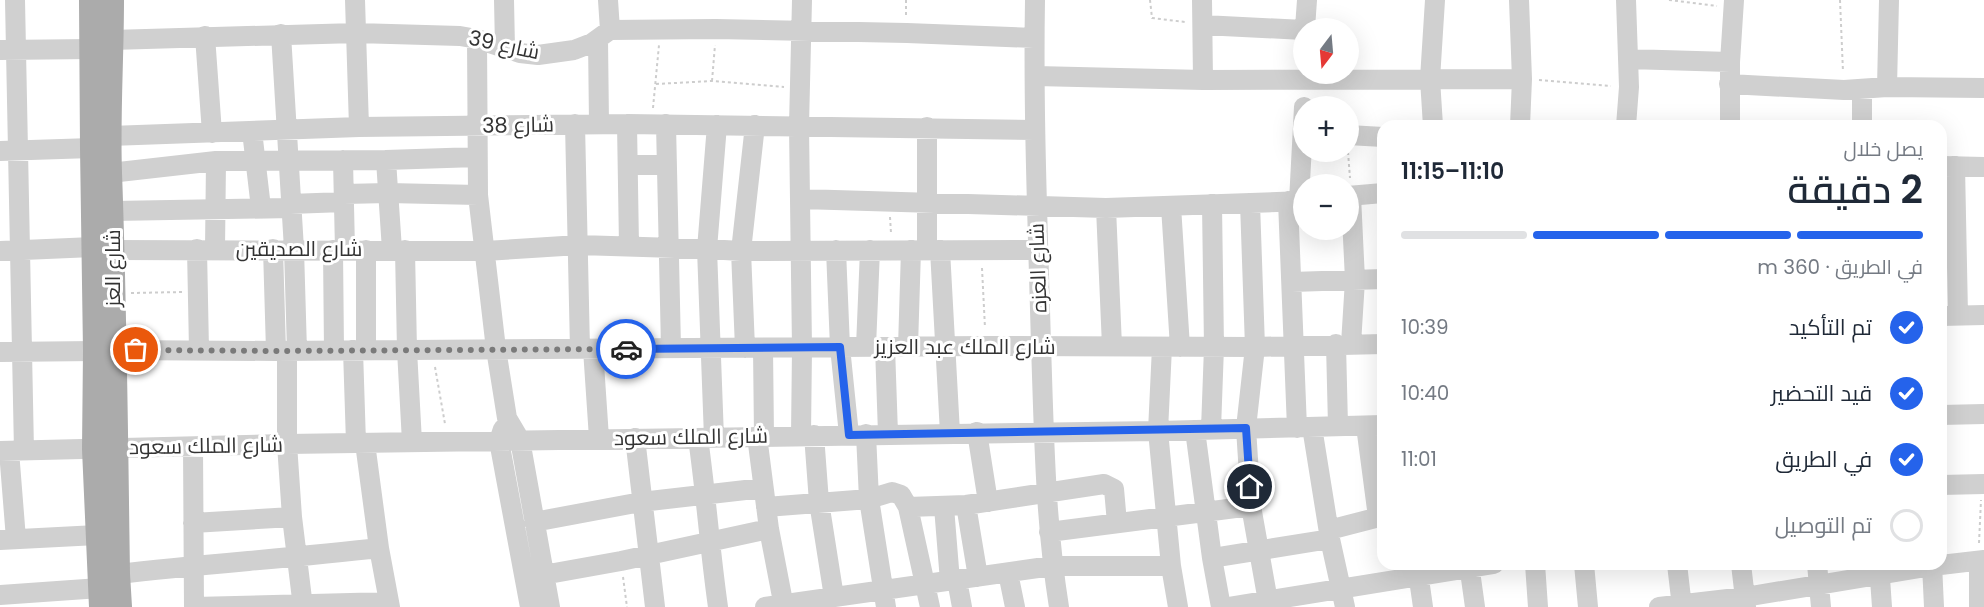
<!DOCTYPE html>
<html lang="ar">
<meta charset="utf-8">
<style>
:root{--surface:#fff;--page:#f2f2f3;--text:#1f2937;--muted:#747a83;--line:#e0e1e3;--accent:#2563eb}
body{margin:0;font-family:Poppins,Cairo,sans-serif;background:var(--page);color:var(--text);direction:rtl;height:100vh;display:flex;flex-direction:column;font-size:22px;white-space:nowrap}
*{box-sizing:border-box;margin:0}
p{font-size:20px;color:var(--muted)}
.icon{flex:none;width:33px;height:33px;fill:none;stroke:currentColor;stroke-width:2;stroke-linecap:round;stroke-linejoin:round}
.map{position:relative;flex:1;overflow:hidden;direction:ltr}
.details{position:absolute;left:1377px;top:120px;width:570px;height:450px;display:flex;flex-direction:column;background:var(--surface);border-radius:18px;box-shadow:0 6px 24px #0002;direction:rtl}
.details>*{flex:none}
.needle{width:39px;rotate:196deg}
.fabs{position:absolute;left:1293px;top:18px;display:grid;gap:12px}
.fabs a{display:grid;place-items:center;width:66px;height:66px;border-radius:50%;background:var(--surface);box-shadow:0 6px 24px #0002;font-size:30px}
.pin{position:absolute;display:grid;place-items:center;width:51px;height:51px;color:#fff;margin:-26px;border:3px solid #fff;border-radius:50%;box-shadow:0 2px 6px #0007}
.courier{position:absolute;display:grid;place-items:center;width:60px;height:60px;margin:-30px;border:4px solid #2563eb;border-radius:50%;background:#fff;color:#222;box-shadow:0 2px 8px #0007}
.head em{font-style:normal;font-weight:600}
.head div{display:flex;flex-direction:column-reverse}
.head{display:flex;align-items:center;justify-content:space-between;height:102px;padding:0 24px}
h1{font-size:39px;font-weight:600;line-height:45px}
.bar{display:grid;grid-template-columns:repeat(4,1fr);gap:9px 6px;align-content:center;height:72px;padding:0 24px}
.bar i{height:8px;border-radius:4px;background:var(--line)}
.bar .selected{background:var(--accent)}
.bar p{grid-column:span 4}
ol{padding:0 24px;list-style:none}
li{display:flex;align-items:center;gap:18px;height:66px}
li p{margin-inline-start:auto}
li .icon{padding:6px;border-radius:50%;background:var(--accent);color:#fff;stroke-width:4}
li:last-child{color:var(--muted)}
li i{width:33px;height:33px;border:3px solid var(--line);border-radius:50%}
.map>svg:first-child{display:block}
</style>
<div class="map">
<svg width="1984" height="607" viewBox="0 0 1984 607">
<rect width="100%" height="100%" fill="#fff"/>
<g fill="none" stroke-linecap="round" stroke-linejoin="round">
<path stroke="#cdcdcd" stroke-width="2" stroke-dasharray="3 3" stroke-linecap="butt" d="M906,0v15
M1150,0l2,18 33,4
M1669,0l48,6
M1840,0l3,72
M1539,80l72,6
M712,81l3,-36
M656,84l56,-3 72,6
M653,108l6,-63
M1348,152l2,26
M890,217l1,16
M982,268l3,60
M131,293l52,-1
M435,367l10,57
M1979,543l2,-43
M623,577l4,30"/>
<path stroke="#d0d0d0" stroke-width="20" d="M15,0l9,451
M355,0l4,127
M504,0l1,48
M608,0l2,30
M1035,0c-2,115 3,230 6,345 3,87 4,175 18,262
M1202,0l1,80
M1519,0l3,79 -2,47
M1203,25l101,5
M1305,28l2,-28
M281,34l13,215 3,102
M205,36l7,97
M477,39l1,156 18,154 11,69 13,22 30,167
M598,39l1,85
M112,40l244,-7 104,3 17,3 43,14 18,2 36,-5 18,-7 18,-13 106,-1 191,4 127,5
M0,50l92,-1
M1628,59l102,3
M1036,76l167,4 319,-1
M1729,84l115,6 43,-3 97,1
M1887,87l2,-87
M575,124l5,225
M627,124l2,122
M666,124l5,224
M1433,126l-3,-47 5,-79
M1626,126l3,-39 -3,-87
M1730,126v-64l4,-62
M1862,126v-36
M927,127v123
M252,131l9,77
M1348,135l35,2
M110,136l249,-9 268,-3 408,6
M0,151l92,-3
M343,160l2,90
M386,160l6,90
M628,165h39
M1942,166l42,1
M1955,166l3,149
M110,173l106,-12 170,-1 91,-3
M344,194l44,-1 90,2
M1348,196l35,-3
M1351,196l4,84 -4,64
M801,199l305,9 198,-7
M1288,201l9,227
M1299,201l5,-94
M1250,203l5,144 -9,81 5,78 18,101
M290,204l54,-2
M1171,206l9,141
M1106,208l6,138
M113,211l178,-3
M197,249l2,101
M215,249l1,-88
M273,249l3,102
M113,250l372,1 94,-6 128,4 34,2 297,-1
M333,250l1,100
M405,250l2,100 5,92
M836,250l4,97 9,88
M940,250l10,183
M0,251l93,-4
M1292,282l91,-3
M1941,316l43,-1
M1336,344l2,82
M866,347l4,-97
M885,347l3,87
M908,347l3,-97
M1162,347l-4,84 13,135 7,41
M745,348l-4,-97 14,-126
M763,348l1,88
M593,349l6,89
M115,350l161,1 710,-5 269,1 128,-3
M353,350l3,93
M366,350v-100
M287,351v93l5,73 11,90
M0,352l95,-1
M1941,415l43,-1
M1366,426l12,91
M1312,427l18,112 15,68
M503,429l-4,12 31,166
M1211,429l3,-82 -2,-143
M1195,430l17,128 9,49
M977,432l11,70
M866,434l3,65 17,108
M801,435l1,-87 -3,-222 3,-126
M814,435l5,67 15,95
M757,436l12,93 15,78
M635,438l20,169
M698,438c8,56 12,113 20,169
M714,438l-7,-189 10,-124
M365,443l14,105 11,59
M193,447l1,160 195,-5
M0,451l287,-7 871,-13 225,-6
M9,451l7,88
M1941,485l43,-1
M966,505l12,72
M766,507l103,-8 23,-7 9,3 7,12 22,100
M908,507l58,-2 138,-21 10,5 3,34
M944,507l6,74
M534,522l107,-20 122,-14
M193,523l99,-6
M1329,530l54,-14
M1049,532l202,-26
M0,540l97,-5
M1212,558l118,-19
M1979,561v46
M1469,564l6,43
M1535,564l3,43
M1584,564l4,43
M1677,564l5,43
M1741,564l5,43
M1817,564l4,43
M1879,564l3,43
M1932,564l2,43
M1417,565l6,42
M1008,573l7,34
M118,574c87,-10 174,-16 261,-26
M543,575l78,-14 148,-32
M957,580l5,27
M0,595l100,-7
M765,607l287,-41h119
M1228,607l266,-43
M1659,607l86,-10 187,-31 52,-6"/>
<path stroke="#ababab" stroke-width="24" d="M91,0l1,148 3,203 -1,98 7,158
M112,0c0,58 -4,115 -2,173 5,133 6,267 8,401l2,33"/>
</g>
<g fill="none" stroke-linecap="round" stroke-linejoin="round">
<path stroke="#7a7a7a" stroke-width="6" stroke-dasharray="0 10.8" d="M136,350l140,1 350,-2"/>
<path stroke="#2563eb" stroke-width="8" d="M626,349l214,-2 9,88 397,-7 4,59"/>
</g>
<g text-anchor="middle" stroke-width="6" stroke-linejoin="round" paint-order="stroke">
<g font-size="21" fill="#333" stroke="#fff">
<text transform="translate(504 45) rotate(12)" y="7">شارع 39</text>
<text transform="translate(518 125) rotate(-1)" y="7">شارع 38</text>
<text x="299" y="256">شارع الصديقين</text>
<text transform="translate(113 268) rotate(-90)" y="7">شارع العز</text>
<text transform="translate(1038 268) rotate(-92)" y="7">شارع العزه</text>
<text x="965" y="354">شارع الملك عبد العزيز</text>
<text transform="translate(691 437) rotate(-1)" y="7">شارع الملك سعود</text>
<text transform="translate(206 446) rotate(-1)" y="7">شارع الملك سعود</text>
</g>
</g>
</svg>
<div class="fabs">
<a><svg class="needle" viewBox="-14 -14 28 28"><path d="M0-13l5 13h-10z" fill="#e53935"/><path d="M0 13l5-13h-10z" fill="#747a83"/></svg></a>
<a>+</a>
<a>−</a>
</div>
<div class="pin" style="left:136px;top:350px;background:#ea580c"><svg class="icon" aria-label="bag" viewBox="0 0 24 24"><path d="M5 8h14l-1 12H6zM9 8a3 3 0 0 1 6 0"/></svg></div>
<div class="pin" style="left:1250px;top:487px;background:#1f2937"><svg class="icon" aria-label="home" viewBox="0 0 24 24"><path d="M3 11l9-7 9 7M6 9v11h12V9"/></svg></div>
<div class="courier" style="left:626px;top:349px"><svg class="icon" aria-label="car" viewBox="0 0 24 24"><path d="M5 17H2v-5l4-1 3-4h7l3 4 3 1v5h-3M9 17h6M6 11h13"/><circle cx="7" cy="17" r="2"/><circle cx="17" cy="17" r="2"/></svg></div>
<section class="details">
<div class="head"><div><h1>2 دقيقة</h1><p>يصل خلال</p></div><em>11:10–11:15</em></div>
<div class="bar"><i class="selected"></i><i class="selected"></i><i class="selected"></i><i></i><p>في الطريق · 360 m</p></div>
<ol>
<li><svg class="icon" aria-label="check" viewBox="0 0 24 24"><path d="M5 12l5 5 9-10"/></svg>تم التأكيد<p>10:39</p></li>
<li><svg class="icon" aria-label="check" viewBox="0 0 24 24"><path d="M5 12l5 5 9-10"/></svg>قيد التحضير<p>10:40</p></li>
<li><svg class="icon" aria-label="check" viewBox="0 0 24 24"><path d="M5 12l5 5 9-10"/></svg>في الطريق<p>11:01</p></li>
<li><i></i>تم التوصيل</li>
</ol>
</section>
</div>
